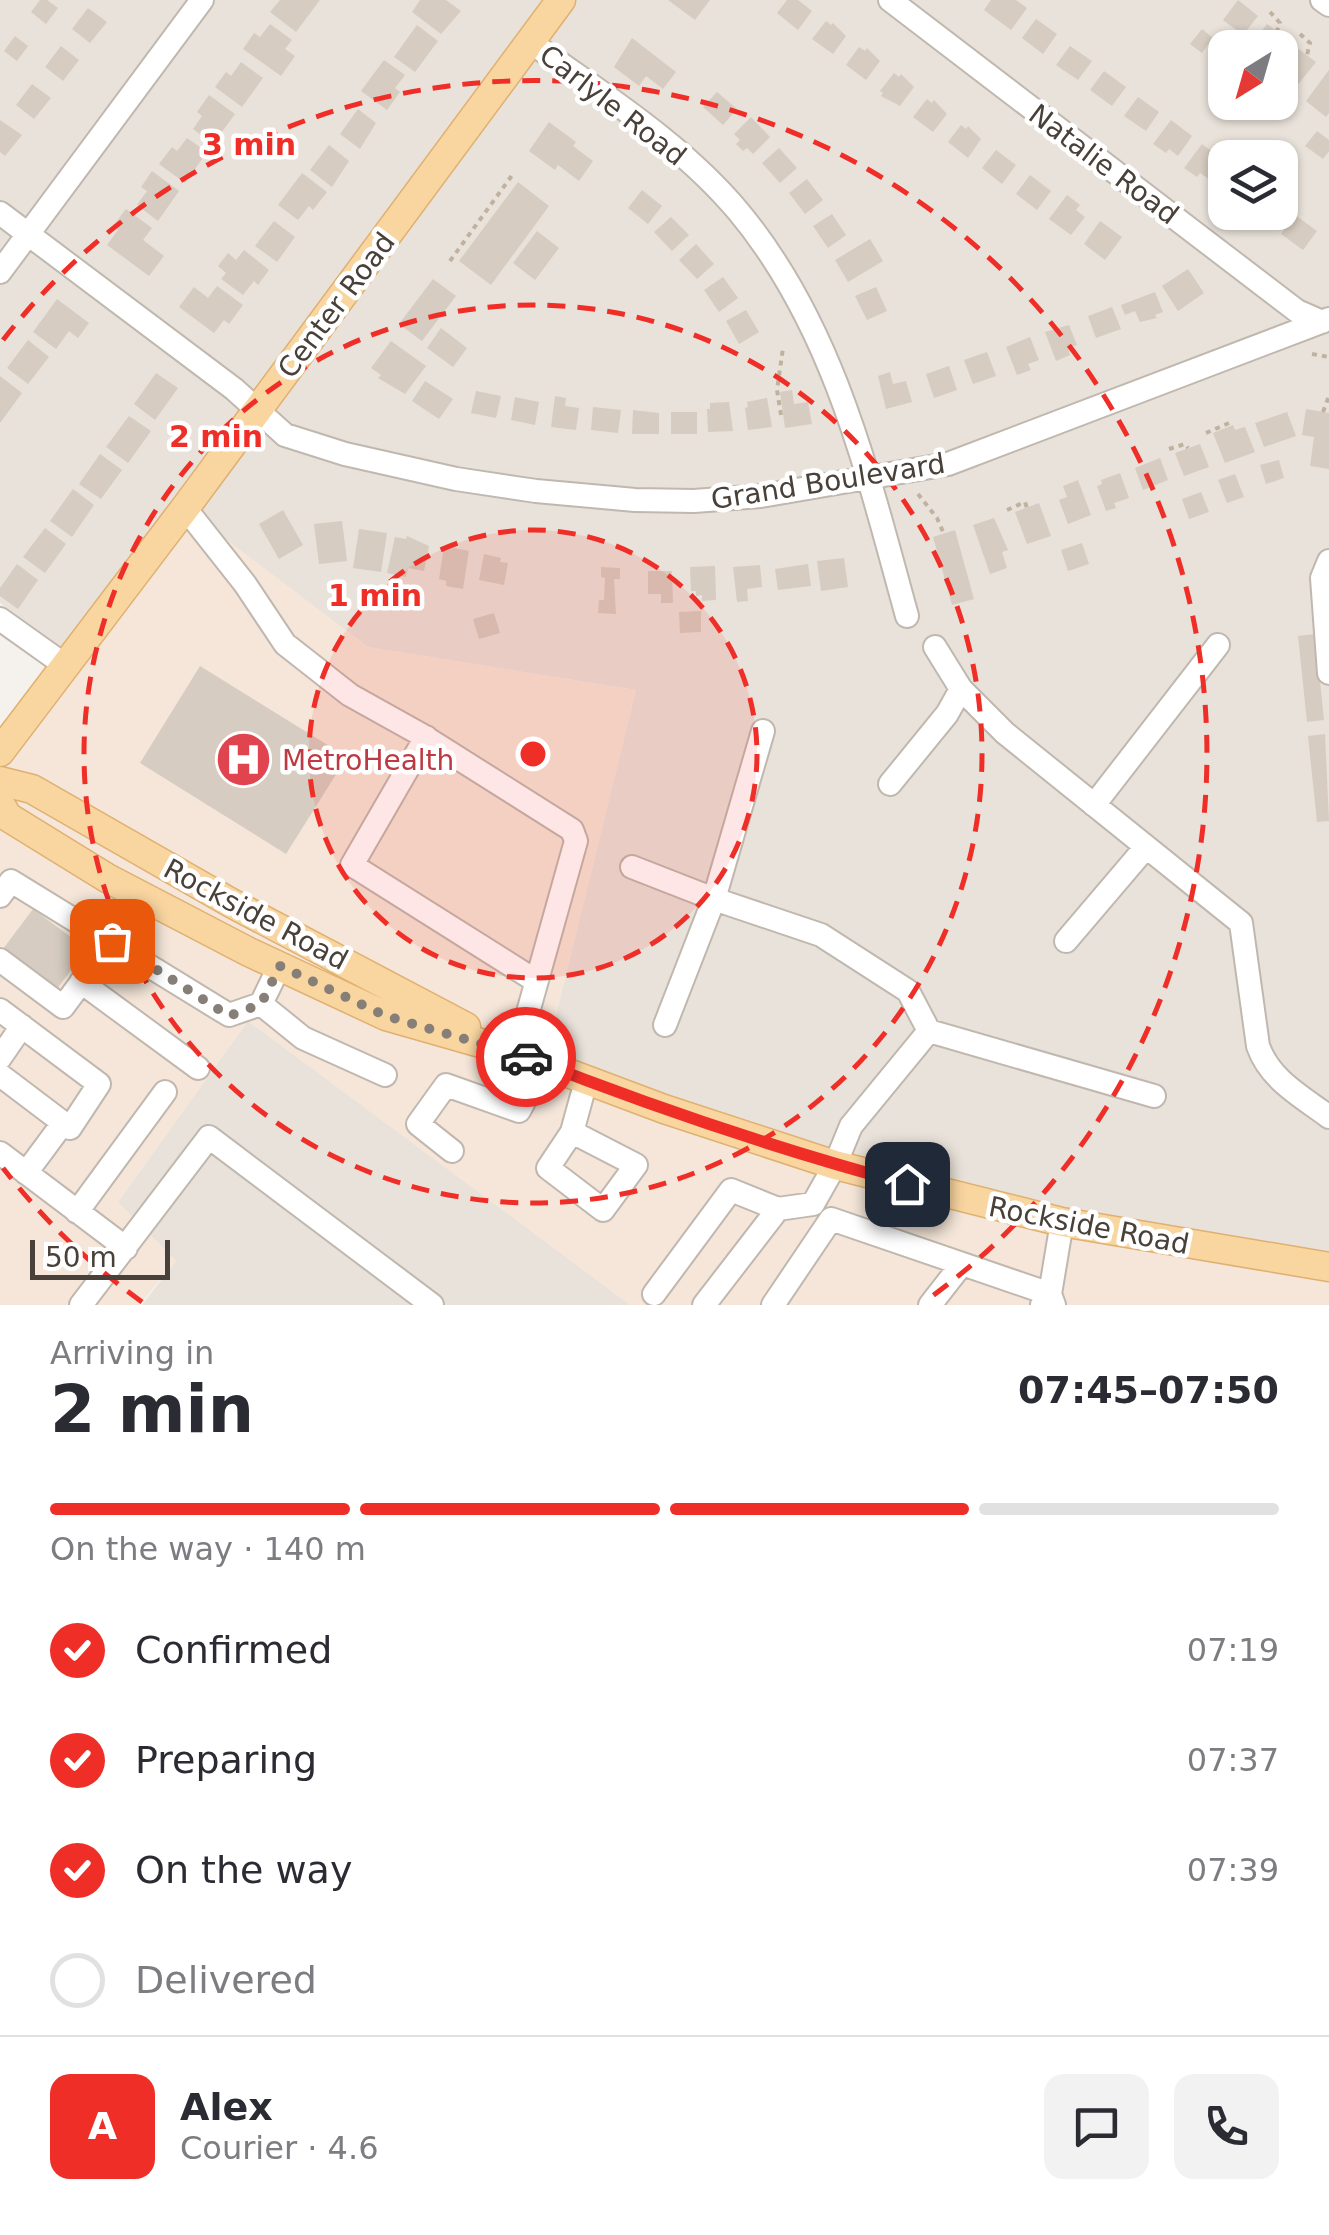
<!DOCTYPE html>
<meta charset="utf-8">
<style>
:root{--surface:#fff;--page:#f2f2f3;--text:#2b2b33;--muted:#7c7c81;--line:#e1e1e2;--accent:#f02e28}
body{margin:0;font-family:"DejaVu Sans",sans-serif;background:var(--page);color:var(--text);height:100vh;display:flex;flex-direction:column;font-size:38px;white-space:nowrap}
*{box-sizing:border-box;margin:0}
p{font-size:32px;color:var(--muted)}
.icon{flex:none;width:55px;height:55px;fill:none;stroke:currentColor;stroke-width:2;stroke-linecap:round;stroke-linejoin:round}
.map{position:relative;height:1305px;overflow:hidden}
.details{display:flex;flex-direction:column;background:var(--surface);flex:1}
.details>*{flex:none}
.needle{width:65px;rotate:217deg}
.fabs{position:absolute;left:1208px;top:30px;display:grid;gap:20px}
.fabs a{display:grid;place-items:center;width:90px;height:90px;border-radius:20px;background:var(--surface);box-shadow:0 2px 8px #0004;font-size:50px}
.scale{position:absolute;left:30px;bottom:25px;width:140px;box-sizing:border-box;padding-left:10px;border:5px solid #494139;border-top:0;font-size:28px;line-height:35px;white-space:nowrap;color:#494139;-webkit-text-stroke:8px #fff;paint-order:stroke}
.pin{position:absolute;display:grid;place-items:center;width:85px;height:85px;color:#fff;margin:-42px;border-radius:20px;box-shadow:0 5px 15px #0006}
.courier{position:absolute;display:grid;place-items:center;width:100px;height:100px;margin:-50px;border:8px solid #f02e28;border-radius:50%;background:#fff;color:#222;box-shadow:0 2px 12px #0007}
.summary em{font-style:normal;font-weight:700}
.summary div{display:flex;flex-direction:column-reverse}
.summary{display:flex;align-items:center;justify-content:space-between;height:170px;padding:0 50px}
h1{font-size:65px;font-weight:700;line-height:75px}
.bar{display:grid;grid-template-columns:repeat(4,1fr);gap:15px 10px;align-content:center;height:120px;padding:0 50px}
.bar i{height:12px;border-radius:8px;background:var(--line)}
.bar .active{background:var(--accent)}
.bar p{grid-column:span 4}
.line{display:flex;align-items:center;gap:25px;padding:0 50px;border-top:2px solid var(--line)}
.line div{flex:1}
.round{display:grid;place-items:center;flex:none;width:105px;height:105px;border-radius:20px;background:var(--page)}
ol{padding:0 50px;list-style:none}
li{display:flex;align-items:center;gap:30px;height:110px}
li p{margin-inline-start:auto}
li .icon{padding:10px;border-radius:50%;background:var(--accent);color:#fff;stroke-width:4}
li:last-child{color:var(--muted)}
li i{width:55px;height:55px;border:5px solid var(--line);border-radius:50%}
.map>svg:first-child{display:block}
</style>
<div class="map">
<svg width="1329" height="1305" viewBox="0 0 1329 1305">
<rect width="100%" height="100%" fill="#f5f1ec"/>
<path fill="#e9e2da" fill-rule="evenodd" d="M0,0h1329v1267l-267,-45 -518,-158 92,-374 -268,-43 -183,-138 -112,147 -73,-53zM1225,48h55v54h-55zM1225,158h55v54h-55z
M248,1021l389,284h-495l34,-44 -59,-58z"/>
<path fill="#f5e6d9" d="M185,508l183,139 268,43 -92,374 291,101 494,102v38h-699l-382,-284 -130,181 58,59 -37,44h-139v-552z"/>
<path fill="#d6ccc1" d="M40,0h7l11,8 -12,16 -15,-12z
M280,0h40l-24,32 -26,-20z
M420,0h26l15,11 -20,23 -29,-22z
M668,0h42l-15,20z
M787,0h11l14,11 -14,19 -21,-17z
M991,0h25l11,8 -16,22 -27,-20z
M1238,0l20,16 -15,19 -20,-15z
M88,8l19,14 -17,21 -18,-14z
M1036,19l21,15 -14,20 -21,-16z
M826,21l5,4 2,-2 13,13 -13,18 -21,-15z
M270,24l22,16 -7,9 10,7 -14,20 -38,-27 11,-16 6,4z
M1267,24l21,15 -6,9h-23l-6,-5z
M417,25l21,16 -23,31 -21,-15z
M1202,29l11,9 -11,15 -12,-9z
M15,36l13,10 -11,15 -13,-10z
M632,38l44,34 -13,17 -17,-13 -7,10 -25,-19z
M61,46l18,14 -16,21 -18,-14z
M1070,46l22,15 -14,19 -22,-15z
M859,47l6,4 2,-3 13,13 -14,19 -20,-15z
M1297,48l19,14 -19,24 -14,-12 5,-7 -4,-3z
M384,60l21,15 -10,13 5,4 -13,18 -26,-19z
M241,62l22,16 -21,29 -27,-20 11,-15 5,4z
M1329,70v43l-3,4 -20,-16z
M1104,71l22,16 -14,19 -22,-16z
M894,73l5,4 2,-3 13,13 -14,19 -19,-10 2,-3 -3,-2z
M32,84l19,14 -17,21 -18,-14z
M717,92l20,17 -14,16 -20,-18z
M209,95l26,19 -22,30 -20,-15 9,-13 -5,-4z
M1138,97l21,15 -13,19 -22,-15z
M927,99l5,4 2,-3 13,14 -14,18 -20,-15z
M358,109l18,14 -16,26 -20,-15z
M751,117l19,20 -17,17 -6,-6 -4,3 -7,-7 4,-4 -6,-6z
M0,120l22,15 -17,21 -5,-4z
M1171,120l21,16 -14,20 -9,-7 -3,4 -13,-9z
M549,122l27,20 -3,4 20,15 -14,20 -21,-16 -3,5 -26,-19z
M961,125l5,4 2,-3 13,13 -13,19 -20,-16z
M1317,131l12,9v11l-6,8 -18,-13z
M187,138l20,14 -22,31 -26,-19 13,-17 5,4z
M1202,144l21,16 -14,19 -9,-6 -3,4 -13,-9z
M329,145l20,16 -17,26 -22,-17z
M779,148l18,20 -17,15 -18,-20z
M996,150l20,15 -14,19 -20,-16z
M152,171l27,20 -21,30 -21,-16 10,-14 -6,-4z
M302,173l25,19 -14,18 -4,-4 -11,14 -20,-15z
M1030,175l21,16 -14,19 -21,-16z
M807,179l16,21 -18,14 -16,-21z
M518,182l31,24 -58,79 -32,-24z
M642,190l20,16 -14,18 -20,-16z
M1067,195l13,10 -4,5 9,7 -14,18 -22,-16z
M126,209l26,19 -9,12 21,16 -15,20 -42,-31 11,-15 -5,-4z
M832,214l14,21 -18,13 -15,-22z
M1295,215l22,16 -14,19 -22,-16z
M671,217l18,18 -17,16 -18,-19z
M274,221l21,16 -18,25 -22,-16z
M1100,221l22,16 -17,23 -21,-16z
M537,231l22,17 -24,32 -22,-17z
M870,239l13,22 -35,21 -13,-22z
M696,244l18,20 -17,15 -18,-19z
M244,250l25,20 -11,15 -4,-4 -11,14 -22,-16 5,-6 -8,-7 10,-13 8,7z
M1188,269l16,24 -26,18 -16,-25z
M723,277l15,21 -19,14 -15,-22z
M433,279l23,17 -34,45 -23,-17z
M217,286l26,19 -14,19 -5,-4 -10,13 -35,-26 15,-20 14,11z
M876,287l11,24 -20,9 -12,-24z
M1155,292l8,20 -8,3 2,3 -17,4 -5,-11 -10,4 -4,-10z
M57,299l32,24 -11,15 -9,-7 -13,18 -23,-17z
M1112,307l9,22 -25,9 -8,-22z
M746,310l13,22 -20,12 -13,-23z
M1069,325l8,20 -9,3 2,7 -14,6 -11,-29z
M441,328l26,20 -14,19 -26,-19z
M1030,337l9,23 -11,4 3,6 -14,5 -11,-28z
M28,340l21,17 -21,27 -21,-16z
M391,341l35,25 -21,28 -27,-16 3,-3 -10,-7z
M987,352l9,24 -23,8 -9,-24z
M949,366l8,24 -23,8 -8,-24z
M890,372l3,12 13,-3 6,21 -26,7 -8,-33z
M156,373l22,15 -23,32 -21,-16z
M0,376l22,17 -22,30z
M425,381l28,18 -14,20 -27,-18z
M792,390l2,14 14,-2 4,22 -27,4 -5,-36z
M476,391l25,5 -5,22 -25,-5z
M555,396l11,2 -1,8 14,2 -3,22 -25,-3z
M515,397l24,5 -4,23 -24,-5z
M767,398l5,29 -24,3 -3,-22 3,-1 -1,-5z
M729,402l4,29 -25,1 -1,-23h3v-6z
M593,407l28,3 -3,23 -27,-3z
M1306,409l23,4v56l-19,-3 4,-29 -12,-2z
M633,410l26,3v21h-27z
M671,412h26v22h-26z
M1287,412l9,24 -32,11 -9,-24z
M129,416l22,15 -23,32 -22,-16z
M1233,425l2,5 10,-3 10,25 -30,11 -12,-30z
M1200,444l9,23 -25,9 -9,-23z
M100,454l22,16 -21,29 -22,-15z
M1160,458l8,22 -25,10 -8,-22z
M1279,460l5,18 -18,6 -6,-19z
M1120,473l9,25 -15,5 2,5 -10,3 -9,-25 5,-2 -1,-4z
M1235,474l9,23 -17,6 -9,-23z
M1078,480l13,35 -23,9 -9,-24 8,-3 -4,-11z
M73,489l21,16 -22,32 -22,-16z
M1201,492l8,20 -20,7 -7,-20z
M1039,503l12,33 -24,8 -12,-32z
M283,510l20,35 -24,14 -20,-35z
M994,518l14,32 -6,2 5,16 -17,6 -17,-49z
M342,521l5,40 -28,3 -5,-40z
M45,528l21,16 -21,29 -22,-16z
M359,529l28,4 -6,39 -28,-4z
M955,530l19,69 -22,6 -19,-68z
M407,536l22,10 -5,25 -16,-3 -2,9 -19,-4 8,-36 11,2z
M1082,543l7,21 -21,7 -7,-21z
M444,546l25,5 -6,38 -17,-3v-5l-7,-2z
M484,554l17,4 -1,4 8,1 -4,22 -25,-5z
M844,558l4,29 -27,4 -4,-30z
M17,564l21,16 -20,29 -18,-13v-8z
M808,564l3,22 -33,4 -3,-21z
M760,565l2,22 -15,2 1,12 -11,1 -4,-35z
M715,566l1,34 -14,1v-6l-6,1v-5h-5l-1,-24z
M601,567l19,1v11h-6l2,35 -18,-1 1,-13h5l1,-22 -4,-1z
M648,571h24l1,32h-12v-9h-13z
M701,611v21l-21,1 -1,-21z
M494,613l6,20 -21,6 -6,-20z
M1315,634l9,86 -17,2 -9,-86z
M200,666l147,91 -61,97 -146,-91z
M1325,734l4,87 -12,1 -9,-86z
M33,909l54,40 -34,45 -53,-41z"/>
<g fill="none" stroke-linecap="round" stroke-linejoin="round">
<defs>
<path id="minor" d="M890,0l407,311 25,11
M1322,0l7,5
M532,43c71,52 149,100 206,168 96,115 130,264 169,405
M0,213l234,176 51,46 60,19 111,25 80,12 99,9 59,1 67,-5 187,-32 381,-145
M0,272l202,-272
M185,508l60,76 40,60 65,51 70,39 152,96 4,11 -51,182 -13,29
M1329,561l-7,17 7,95
M0,619l66,47
M935,647l26,42 44,44 236,190 17,123c12,34 43,50 71,71
M426,737l-74,128 184,116
M890,784l57,-70 14,-25
M1094,805l124,-160
M632,867l82,32 107,36 87,56 21,40 -78,95 -16,39 -22,39 -35,5 -47,-19 -77,104
M0,896l11,-15 218,134 32,-11
M1066,941l80,-94
M0,960l63,47 49,-66
M279,967l-18,37 42,34 82,37
M81,982l117,86
M0,1010l99,74 -29,44 -70,-53
M665,1025l49,-126 49,-168
M929,1031l225,65
M0,1058l22,-32
M572,1132l64,33 -33,45 -55,-42 24,-36 14,-51
M452,1151l-34,-27 28,-39 73,26 25,-47
M0,1153l126,95
M26,1173l37,-50
M77,1212l88,-120
M81,1305l128,-168 223,168
M704,1305l74,-96
M773,1305l58,-86 219,75 -8,11
M930,1305l32,-41
M1054,1305l-4,-11 12,-72"/>
<path id="major" d="M0,752l185,-244 376,-508
M0,781l32,8 201,115 233,123
M0,804l8,13 99,61 142,74 137,64 126,36 152,57 171,56 227,57 267,45"/>
</defs>
<use href="#minor" stroke="#c0b8ae" stroke-width="26"/>
<use href="#major" stroke="#dfb070" stroke-width="31"/>
<path stroke="#c1b2a0" stroke-width="4" stroke-dasharray="5 5" stroke-linecap="butt" d="M1270,12l10,11 -3,8
M1300,34l10,9 -3,12
M450,261l63,-87
M1312,354l17,3
M1323,412l6,-16
M781,415l-4,-25 6,-42
M1206,433l23,-10 1,3
M1169,449l16,-5 3,4
M918,494l19,24 7,16
M1007,510l18,-8 2,6"/>
<use href="#minor" stroke="#fff" stroke-width="22"/>
<use href="#major" stroke="#f9d5a0" stroke-width="28"/>
</g>
<g fill="none" stroke-linecap="round" stroke-linejoin="round">
<path stroke="#857f78" stroke-width="10" stroke-dasharray="0 18" d="M112,941l117,75 32,-12 19,-38 106,50 140,41"/>
<path stroke="#f02e28" stroke-width="12" d="M526,1057c124,49 251,92 381,127"/>
</g>
<circle cx="533" cy="754" r="224" fill="#f02e28" fill-opacity=".12"/>
<g fill="none" stroke="#f02e28" stroke-width="5" stroke-dasharray="18 12">
<circle cx="533" cy="754" r="224"/>
<circle cx="533" cy="754" r="449"/>
<path d="M142 1302A673 673 0 0 1 3 1168M3 340A673 673 0 1 1 924 1302"/>
</g>
<defs>
<symbol id="hospital-disc" viewBox="-11 -11 22 22"><circle r="9.5" fill="#e0444e" stroke="#fff"/><path d="M-5-5h3v3.5h4V-5h3V5h-3V1.5h-4V5h-3Z" fill="#fff"/></symbol>
</defs>
<g fill-rule="evenodd">
<use href="#hospital-disc" x="212" y="728" width="63" height="63"/>
</g>
<g text-anchor="middle" stroke-width="9" stroke-linejoin="round" paint-order="stroke">
<g font-size="28" fill="#494139" stroke="#fff">
<text transform="translate(613 105) rotate(38)" y="10">Carlyle Road</text>
<text transform="translate(1104 164) rotate(37)" y="10">Natalie Road</text>
<text transform="translate(336 305) rotate(-53)" y="10">Center Road</text>
<text transform="translate(828 481) rotate(-9)" y="10">Grand Boulevard</text>
<text transform="translate(256 914) rotate(28)" y="10">Rockside Road</text>
<text transform="translate(1089 1225) rotate(11)" y="10">Rockside Road</text>
</g>
<g font-size="28" fill="#be3a42" stroke="#fff" text-anchor="start">
<text x="282" y="770">MetroHealth</text>
</g>
</g>
<circle cx="533" cy="754" r="15" fill="#f02e28" stroke="#fff" stroke-width="5"/>
<g font-size="30" text-anchor="middle" font-weight="bold" fill="#f02e28" stroke="#fff" stroke-width="9" stroke-linejoin="round" paint-order="stroke">
<text x="249" y="155">3 min</text>
<text x="216" y="447">2 min</text>
<text x="375" y="606">1 min</text>
</g>
</svg>
<div class="fabs">
<a><svg class="needle" viewBox="-14 -14 28 28"><path d="M0-13l5 13h-10z" fill="#e53935"/><path d="M0 13l5-13h-10z" fill="#7c7c81"/></svg></a>
<a><svg class="icon" aria-label="layers" viewBox="0 0 24 24"><path d="M12 4l9 5-9 5-9-5zM3 14l9 5 9-5"/></svg></a>
</div>
<div class="scale">50 m</div>
<div class="pin" style="left:112px;top:941px;background:#ea580c"><svg class="icon" aria-label="bag" viewBox="0 0 24 24"><path d="M5 8h14l-1 12H6zM9 8a3 3 0 0 1 6 0"/></svg></div>
<div class="pin" style="left:907px;top:1184px;background:#1f2937"><svg class="icon" aria-label="home" viewBox="0 0 24 24"><path d="M3 11l9-7 9 7M6 9v11h12V9"/></svg></div>
<div class="courier" style="left:526px;top:1057px"><svg class="icon" aria-label="car" viewBox="0 0 24 24"><path d="M5 17H2v-5l4-1 3-4h7l3 4 3 1v5h-3M9 17h6M6 11h13"/><circle cx="7" cy="17" r="2"/><circle cx="17" cy="17" r="2"/></svg></div>
</div>
<section class="details">
<div class="summary"><div><h1>2 min</h1><p>Arriving in</p></div><em>07:45–07:50</em></div>
<div class="bar"><i class="active"></i><i class="active"></i><i class="active"></i><i></i><p>On the way · 140 m</p></div>
<ol>
<li><svg class="icon" aria-label="check" viewBox="0 0 24 24"><path d="M5 12l5 5 9-10"/></svg>Confirmed<p>07:19</p></li>
<li><svg class="icon" aria-label="check" viewBox="0 0 24 24"><path d="M5 12l5 5 9-10"/></svg>Preparing<p>07:37</p></li>
<li><svg class="icon" aria-label="check" viewBox="0 0 24 24"><path d="M5 12l5 5 9-10"/></svg>On the way<p>07:39</p></li>
<li><i></i>Delivered</li>
</ol>
<div class="line" style="height:180px"><b class="round" style="background:var(--accent);color:#fff">A</b><div><b>Alex</b><p>Courier · 4.6</p></div><a class="round"><svg class="icon" aria-label="chat" viewBox="0 0 24 24"><path d="M4 5h16v11H9l-5 4z"/></svg></a><a class="round"><svg class="icon" aria-label="phone" viewBox="0 0 24 24"><path d="M5 4h4l2 5-3 2q2 4 5 5l2-3 5 2v4C11 20 4 13 5 4z"/></svg></a></div>
</section>
